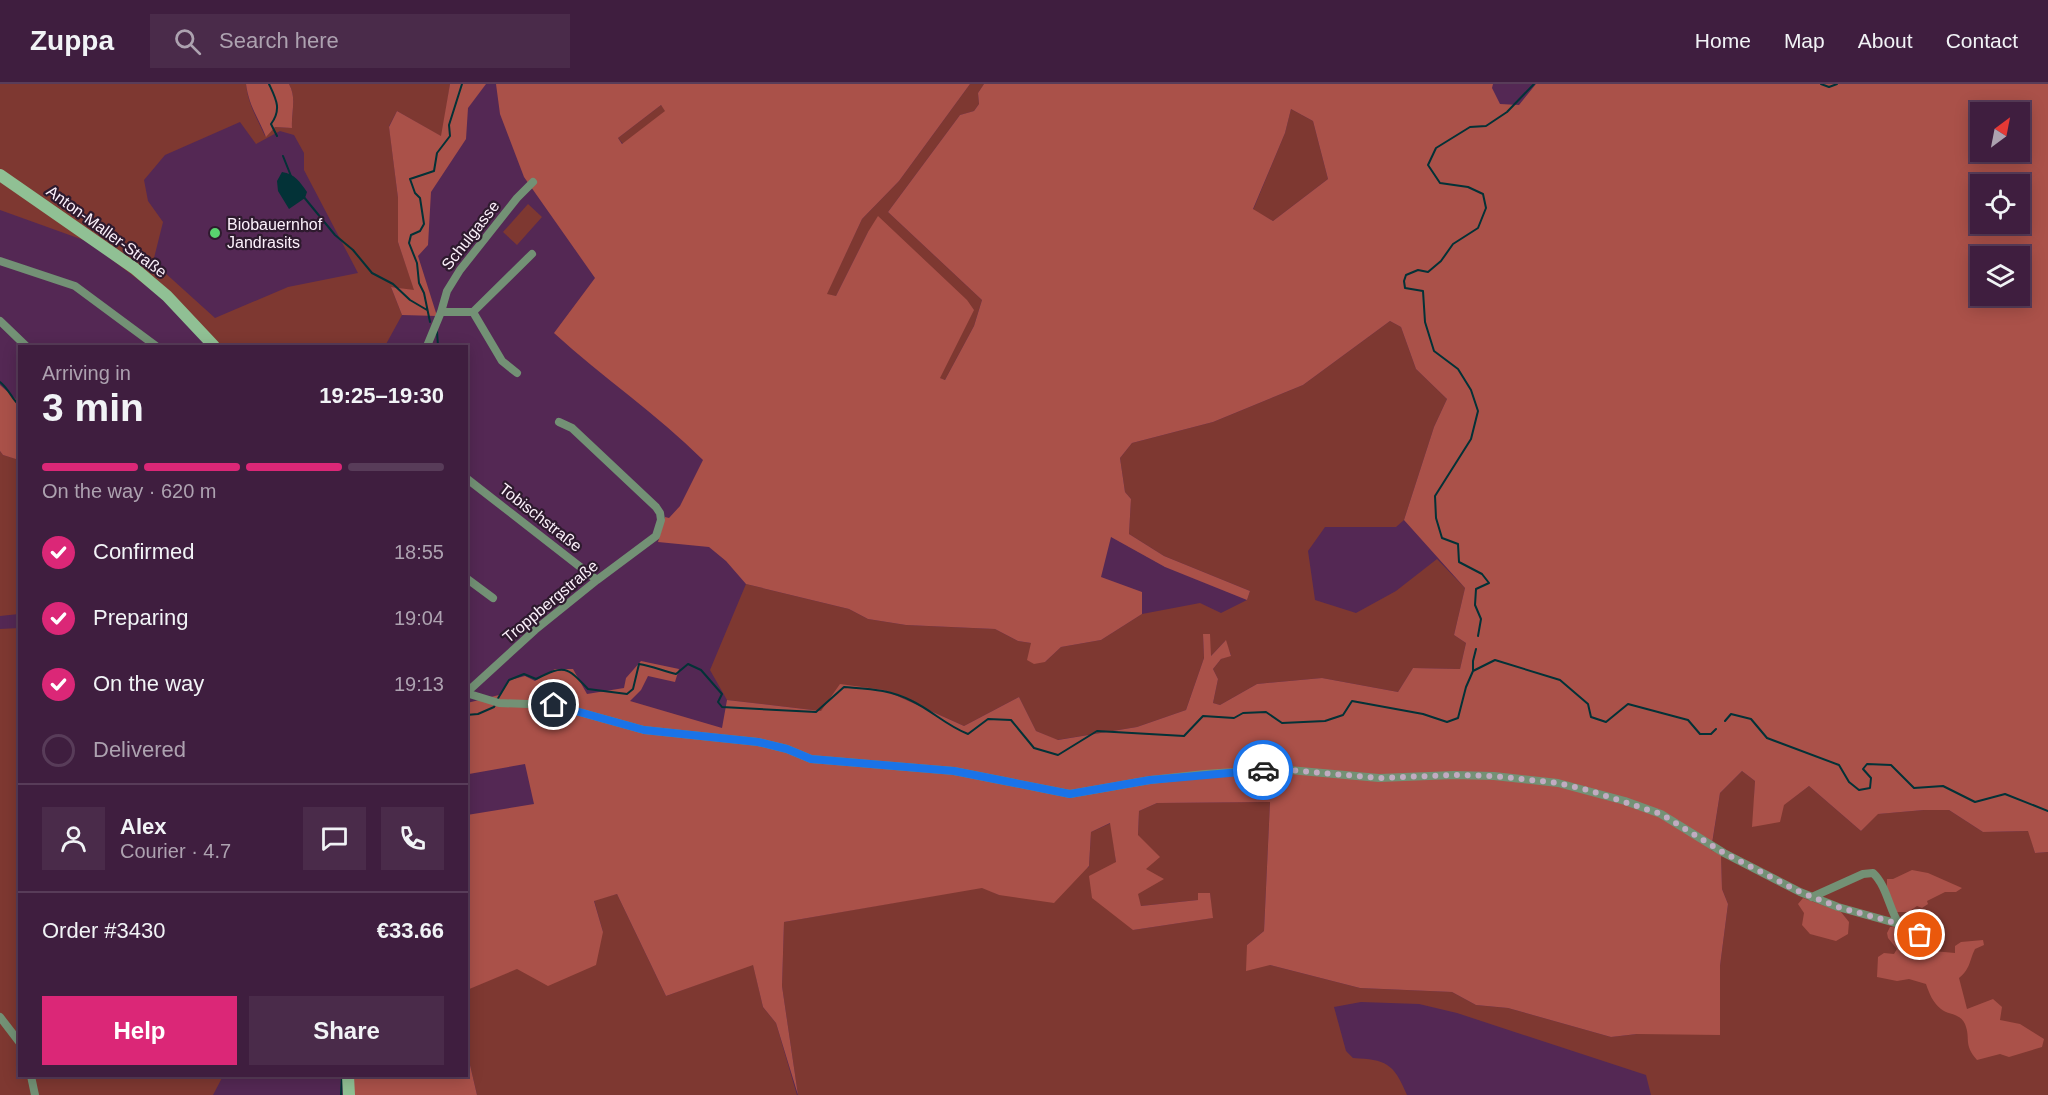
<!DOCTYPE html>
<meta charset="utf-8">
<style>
:root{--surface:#3f1e3f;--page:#4a2b4a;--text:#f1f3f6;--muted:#ada2b0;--line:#583c59;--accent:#db2777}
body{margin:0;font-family:Arial,sans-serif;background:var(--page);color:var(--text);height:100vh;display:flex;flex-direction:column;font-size:22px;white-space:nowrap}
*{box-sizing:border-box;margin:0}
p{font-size:20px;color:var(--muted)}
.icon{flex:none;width:33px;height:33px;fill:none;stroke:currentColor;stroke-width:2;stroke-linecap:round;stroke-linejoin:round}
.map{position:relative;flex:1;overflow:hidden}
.panel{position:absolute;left:18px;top:261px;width:450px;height:732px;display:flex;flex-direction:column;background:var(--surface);border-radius:0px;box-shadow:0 3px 15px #0003,0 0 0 2px var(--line)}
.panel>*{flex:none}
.needle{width:39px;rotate:32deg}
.tools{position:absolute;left:1970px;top:18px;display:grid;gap:12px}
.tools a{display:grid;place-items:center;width:60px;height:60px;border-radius:0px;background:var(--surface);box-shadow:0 3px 15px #0003,0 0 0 2px var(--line);font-size:30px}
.pin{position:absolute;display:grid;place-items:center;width:51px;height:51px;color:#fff;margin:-26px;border:3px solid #fff;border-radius:50%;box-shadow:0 2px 6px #0007}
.courier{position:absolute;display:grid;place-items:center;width:60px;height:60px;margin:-30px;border:4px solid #1a73e8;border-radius:50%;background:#fff;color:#222;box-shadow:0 2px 8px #0007}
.overview em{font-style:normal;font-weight:800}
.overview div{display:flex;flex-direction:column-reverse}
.overview{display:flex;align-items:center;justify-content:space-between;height:102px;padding:0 24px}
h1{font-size:39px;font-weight:800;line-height:45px}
.bar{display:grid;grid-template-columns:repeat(4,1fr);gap:9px 6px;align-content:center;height:72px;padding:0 24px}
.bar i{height:8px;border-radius:4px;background:var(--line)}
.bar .selected{background:var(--accent)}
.bar p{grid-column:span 4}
.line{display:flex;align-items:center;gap:15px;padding:0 24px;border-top:2px solid var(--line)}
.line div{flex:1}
.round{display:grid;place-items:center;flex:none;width:63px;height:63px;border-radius:0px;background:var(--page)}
ol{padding:0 24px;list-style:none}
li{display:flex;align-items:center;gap:18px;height:66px}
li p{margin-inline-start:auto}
li .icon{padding:6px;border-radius:50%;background:var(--accent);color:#fff;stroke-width:4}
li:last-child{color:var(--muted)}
li i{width:33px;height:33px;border:3px solid var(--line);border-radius:50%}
.button{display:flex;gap:12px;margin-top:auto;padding:12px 24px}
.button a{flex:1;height:69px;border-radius:0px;background:var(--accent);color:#fff;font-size:24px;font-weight:800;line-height:69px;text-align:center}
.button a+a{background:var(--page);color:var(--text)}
header{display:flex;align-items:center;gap:36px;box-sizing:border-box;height:84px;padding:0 30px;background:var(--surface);border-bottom:2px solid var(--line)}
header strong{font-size:28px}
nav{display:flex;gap:33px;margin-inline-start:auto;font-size:21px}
.search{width:420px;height:54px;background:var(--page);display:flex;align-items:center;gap:15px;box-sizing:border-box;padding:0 21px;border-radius:0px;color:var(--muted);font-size:22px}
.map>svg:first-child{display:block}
</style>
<header>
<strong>Zuppa</strong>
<div class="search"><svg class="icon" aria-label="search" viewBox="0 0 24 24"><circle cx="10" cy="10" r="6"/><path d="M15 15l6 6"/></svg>Search here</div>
<nav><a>Home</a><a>Map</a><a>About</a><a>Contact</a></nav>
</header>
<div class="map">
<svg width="2048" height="1011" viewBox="0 0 2048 1011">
<rect width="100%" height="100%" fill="#542854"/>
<path fill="#7e3831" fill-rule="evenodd" d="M0,0h246c2,20 11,34 19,52l10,-9 17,1c-1,-17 5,-29 -3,-44h161l-8,53 -45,-26 -8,15 9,72v44l17,49 -24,-4 11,28 -17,31h-178l-45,-48 -73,-56 -89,-32zM240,38l16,22 24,-13 14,4 10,18v17l54,103 -70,14 -73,31 -62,-56 10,-40 -15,-21 -4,-21 21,-25z
M970,0h14l-6,9 1,11 -5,7 -14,4 -72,97 94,88 -8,26 -29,54 -6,-2 -71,-146 -32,64 -10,-1 36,-76 37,-38z
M661,21l5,6 -43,33 -5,-6z
M1291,25l22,12 15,58 -55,42 -20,-11 32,-77z
M528,120l14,13 -25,28 -14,-13z
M1390,237l11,6 15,42 31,30 -13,28 -30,93 -8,7h-71l-17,24 7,49 41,13 40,-22 41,-32 28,29 -11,47 12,8 -6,26 -47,-1 -15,24 -76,-14 -65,6 -37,21 -7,-2 5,-24 -5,-10 8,-10 10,-4 -6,-14 -15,16 -7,-23 1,24 -18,52 -49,17 -80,13 -21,-9 -17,-34 -55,29 -80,-36 -63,21 -94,-11 -17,-30 36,-86 103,25 19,10 38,6 89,4 23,12 13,2 14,19 16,-15 40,-7 41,-26 58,-11 21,10 26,-13 3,-9 -86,-35 -35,-22 2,-35 -6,-7 -5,-34 12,-15 81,-21 90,-37z
M0,367l3,4 17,5 -1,154 -19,2z
M20,544v448h203l-10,19h-213v-466z
M1742,687l13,10 -2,46 56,-41 52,45 16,-17 47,-4h25l34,22 46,-1 6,22 13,-1v243h-397l-5,-20 -189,-62 -38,-9 -58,-2 -27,5 12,44 7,7c33,2 40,4 54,37h-609l-16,-109 2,-64 199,-35 16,8 90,-28 2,-35 20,-9 5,39 17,68 79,-12 -2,-25 -12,7 -57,6 -4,-12 8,-25 -7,-34 1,-24 18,-8 113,-1 -6,129 -17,14 23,20 90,23 92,4 24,13 32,3 103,29 26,-3h83v-68l8,-62 -6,-15 -1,-31 -10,-7 9,-58z
M617,810l49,102 87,-32 10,43 13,16 21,72h-320l-10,-43 -1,-62 137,-58 -9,-32z"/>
<path fill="#aa5149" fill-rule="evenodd" d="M246,0h43c8,15 2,27 3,44l-17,-1 -9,10c-8,-20 -17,-31 -20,-53z
M450,0h36l-18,24 -2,31 -35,53 -3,53 -10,11 19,60 -35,-1 -11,-28 23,3 -16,-48v-44l-9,-71 8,-16 44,25z
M496,0h474l-71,97 -37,38 -35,75 9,2 32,-64 10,-16 89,84 7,10 -34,68 5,2 29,-54 8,-26 -94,-88 72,-97 14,-4 5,-7 -1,-11 6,-9h509l-1,4 8,16 19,1 17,-21h512v768l-13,1 -7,-22 -45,1 -34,-22h-25l-46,4 -17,17 -52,-45 -25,19 -4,17 -28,5 3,-46 -13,-10 -22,22 -9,57 10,5 1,34 6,15 -8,62v69l-83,-1 -26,3 -103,-29 -32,-3 -24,-13 -92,-4 -90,-23 -24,6 1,-26 17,-14 6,-129 -113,1 -18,8 -1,24 22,22 -14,12 18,10 -26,15 3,12 57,-6v-7h12l3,25 -80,12 -41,-32 -3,-22 27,-14 -6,-39 -19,9 -2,34 -35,37 -55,-8 -17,-7 -198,34 -2,64 16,109 -22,-72 -13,-16 -10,-42 -87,31 -49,-102 -23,7 9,31 -7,33 -48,21 -31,-17 -50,21v-175l67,-11 -9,-40 -56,10 -3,-27 1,-44 32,-8 11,-15 15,-4 10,5 20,-12h18l14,25 37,-6 2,-10 15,-17 38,8 -4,13 -27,-6 -7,14 -11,11 92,27 5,-28 94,11 19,-27 44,6 80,36 55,-29 17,34 22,9 79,-13 49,-17 18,-52 -1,-24h7l1,22 15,-16 5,16 -10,3 -8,10 5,10 -5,24 7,2 37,-21 65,-6 76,14 15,-24 47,1 6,-26 -12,-8 11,-47 -61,-68 30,-93 13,-28 -31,-30 -15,-42 -11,-6 -87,64 -90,37 -81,21 -12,15 5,34 6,7 -2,35 35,22 86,35 -3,9 -82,-33 -54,-30 -10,40 41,15v22l-41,26 -40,7 -16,15 -11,2 -7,-4 4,-17 -13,-2 -23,-12 -89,-4 -38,-6 -19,-10 -103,-25 -20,-23 -17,-14 -51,-5 7,-25 4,1 11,-12 23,-46c-46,-46 -101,-83 -149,-127l41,-55 -71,-101 -24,-63zM661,21l4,6 -43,33 -4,-6zM1291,25l22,12 15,58 -55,42 -20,-12 32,-76zM1980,28h39v40h-39zM1980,100h39v40h-39zM1980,172h39v40h-39z
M0,301l19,17v58l-16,-5 -3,-4z
M1912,786l16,3 34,15 -6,4h-11l-18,9 1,3 -6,4 -5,-2 -9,6h-12l-9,-23v-10h6z
M1803,814l38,14 8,10 -1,12 -12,7 -26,-7 -8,-9 2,-12 -6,-9z
M1896,842l6,4 -5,8 13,9 14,-7 9,2v9l22,2v-7l6,-4 22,-2 1,5 -9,4c-6,12 -4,19 -16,29l8,31 26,-10 9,8 -2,13 20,4 24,15 -2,8 -33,10 -9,-3 -23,6c-14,-16 -6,-21 -12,-36 -5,-11 -17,-9 -24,-15 -8,-6 -12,-16 -15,-25l-17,-5 -12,2 -20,-4 1,-20 6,-4 10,1 3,-5 -9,-11 -1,-5 3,-6z
M467,968l10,43h-124l-2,-19h115z"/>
<path fill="#033237" d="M282,88c13,2 18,10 25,20l-2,6 -16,11 -11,-18 -1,-10z"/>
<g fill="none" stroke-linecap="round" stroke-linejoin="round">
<path stroke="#033237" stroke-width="2" d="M269,0c7,15 13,25 2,40l6,12
M1821,0l8,3 8,-3
M283,72l8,20
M303,112l32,39 18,15 19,23 21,11 17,16 17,10
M430,238l-6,-29 -5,-10 -2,-20 -8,-20 2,-8 9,-4 4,-7 -4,-26 -5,-5 -5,-14 24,-8 3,-18 13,-17 -1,-11 13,-41
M437,248l1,14
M0,298c9,7 11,16 20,24
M1478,552l3,-17 -6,-14 1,-16 13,-6 -7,-9 -23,-12 -1,-18 -16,-6 -6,-20 -1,-22 36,-57 7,-28 -7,-21 -13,-21 -24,-18 -9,-29 -2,-31 -18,-3 -1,-7 2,-6 12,-5 10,2 13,-11 12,-17 25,-16 8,-20 -3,-14 -15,-7 -28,-4 -12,-18 8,-17 34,-21 16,-1 21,-14 27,-28
M1473,586v-9l3,-12
M497,616l12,-20 15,-6 12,5c29,-15 31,-12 52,10l39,5 6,-5 6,-25c13,2 24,7 37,10l12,-10 13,6 21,24 -4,8 4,5 94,5 28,-25c25,2 45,2 68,14 19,9 35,25 56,33l20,-15 23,1 23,28 24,7 39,-24 87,5 19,-20 31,2 9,-5 23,-1 16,11 43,-2 18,-6 9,-14 71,13 24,8 11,-4 8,-31 7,-16 22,-11 65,20 28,24 3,13 15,5 22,-18 60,16 12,14h11l5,-5
M466,631l12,-1 16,-7 1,-2
M1725,637l6,-7 20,5 16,19 72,27 10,17 10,8 11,-2 1,-10 -8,-9 4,-5 24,1 23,23 29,-2 32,16 30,-8 43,17
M341,1011l1,-19"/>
<path stroke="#739175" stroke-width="8" d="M0,177l75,25 81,60
M441,228h32l29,49 15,12
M473,228l59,-58
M0,237l26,25
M427,262l14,-34 6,-21 13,-21 57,-72 16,-16
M466,394l131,102
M466,494l27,20
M466,609l33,10 55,2 90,25 114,12 29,7 24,10 143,12 116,23 80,-14 55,-6 73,-5 101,9 75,-3 40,1 64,7 67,18 36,13 63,39 76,39 38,15 61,17 21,11
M466,609l69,-63 62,-50 59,-44 5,-16 -1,-7 -4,-6 -84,-79 -13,-6
M1812,813l51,-23 10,-1c14,13 16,36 26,51
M0,933l20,26
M31,992l4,19"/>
<path stroke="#90c094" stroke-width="12" d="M0,91l134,93 33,28 47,50
M348,992l1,19"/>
</g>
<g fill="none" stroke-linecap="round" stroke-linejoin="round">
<path stroke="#c1abc1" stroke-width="6" stroke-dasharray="0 10.8" d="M1263,686l15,-1 101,9 75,-3 40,1 64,7 30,7 73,24 63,39 76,39 38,15 61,17 21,11"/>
<path stroke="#1a73e8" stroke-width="8" d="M554,621l90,25 114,12 29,7 24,10 143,12 116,23 80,-14 113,-10"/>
</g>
<circle fill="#59d56f" stroke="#2e1a2e" stroke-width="2" cx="215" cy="149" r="6"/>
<g text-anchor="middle" stroke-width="4.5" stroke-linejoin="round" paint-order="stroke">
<g font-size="16" fill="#fcf1fb" stroke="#2e1a2e" text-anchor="start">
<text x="227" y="146">Biobauernhof<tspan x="227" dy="18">Jandrasits</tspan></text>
</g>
<g font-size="16" fill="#fcf1fb" stroke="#2e1a2e">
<text transform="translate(107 147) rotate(36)" y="6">Anton-Maller-Straße</text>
<text transform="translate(470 151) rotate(-52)" y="6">Schulgasse</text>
<text transform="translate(541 433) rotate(38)" y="6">Tobischstraße</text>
<text transform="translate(550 517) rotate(-40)" y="6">Troppbergstraße</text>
</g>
</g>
</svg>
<div class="tools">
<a><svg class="needle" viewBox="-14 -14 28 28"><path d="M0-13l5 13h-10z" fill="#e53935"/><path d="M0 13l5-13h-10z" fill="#ada2b0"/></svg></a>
<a><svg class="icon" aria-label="locate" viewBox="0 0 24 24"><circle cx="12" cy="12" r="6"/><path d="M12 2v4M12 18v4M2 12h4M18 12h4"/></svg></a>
<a><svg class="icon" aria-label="layers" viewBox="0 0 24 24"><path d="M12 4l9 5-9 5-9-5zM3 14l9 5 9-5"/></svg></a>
</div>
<div class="pin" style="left:1920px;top:851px;background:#ea580c"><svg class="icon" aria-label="bag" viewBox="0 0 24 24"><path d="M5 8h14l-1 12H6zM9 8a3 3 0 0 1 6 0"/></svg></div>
<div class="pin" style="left:554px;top:621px;background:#1f2937"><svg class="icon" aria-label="home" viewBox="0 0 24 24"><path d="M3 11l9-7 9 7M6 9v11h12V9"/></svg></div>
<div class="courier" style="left:1263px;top:686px"><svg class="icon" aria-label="car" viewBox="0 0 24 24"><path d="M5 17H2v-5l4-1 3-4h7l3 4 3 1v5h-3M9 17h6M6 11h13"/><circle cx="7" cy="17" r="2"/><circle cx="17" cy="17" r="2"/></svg></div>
<section class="panel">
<div class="overview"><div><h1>3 min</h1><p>Arriving in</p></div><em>19:25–19:30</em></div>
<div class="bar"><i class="selected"></i><i class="selected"></i><i class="selected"></i><i></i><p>On the way · 620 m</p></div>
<ol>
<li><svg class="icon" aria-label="check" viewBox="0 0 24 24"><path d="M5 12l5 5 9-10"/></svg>Confirmed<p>18:55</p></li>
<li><svg class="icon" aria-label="check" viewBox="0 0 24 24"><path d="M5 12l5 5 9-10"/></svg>Preparing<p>19:04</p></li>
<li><svg class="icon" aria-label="check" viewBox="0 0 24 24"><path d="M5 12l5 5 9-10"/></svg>On the way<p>19:13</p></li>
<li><i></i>Delivered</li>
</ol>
<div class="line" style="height:108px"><a class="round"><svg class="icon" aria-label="person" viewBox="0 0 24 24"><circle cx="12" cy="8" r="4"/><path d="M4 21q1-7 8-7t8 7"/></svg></a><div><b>Alex</b><p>Courier · 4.7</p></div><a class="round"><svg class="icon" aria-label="chat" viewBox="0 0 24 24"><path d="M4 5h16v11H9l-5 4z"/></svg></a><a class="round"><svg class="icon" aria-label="phone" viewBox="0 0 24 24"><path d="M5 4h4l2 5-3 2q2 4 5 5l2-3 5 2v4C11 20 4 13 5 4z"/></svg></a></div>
<div class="line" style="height:78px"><div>Order #3430</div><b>€33.66</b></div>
<div class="button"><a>Help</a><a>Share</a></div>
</section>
</div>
